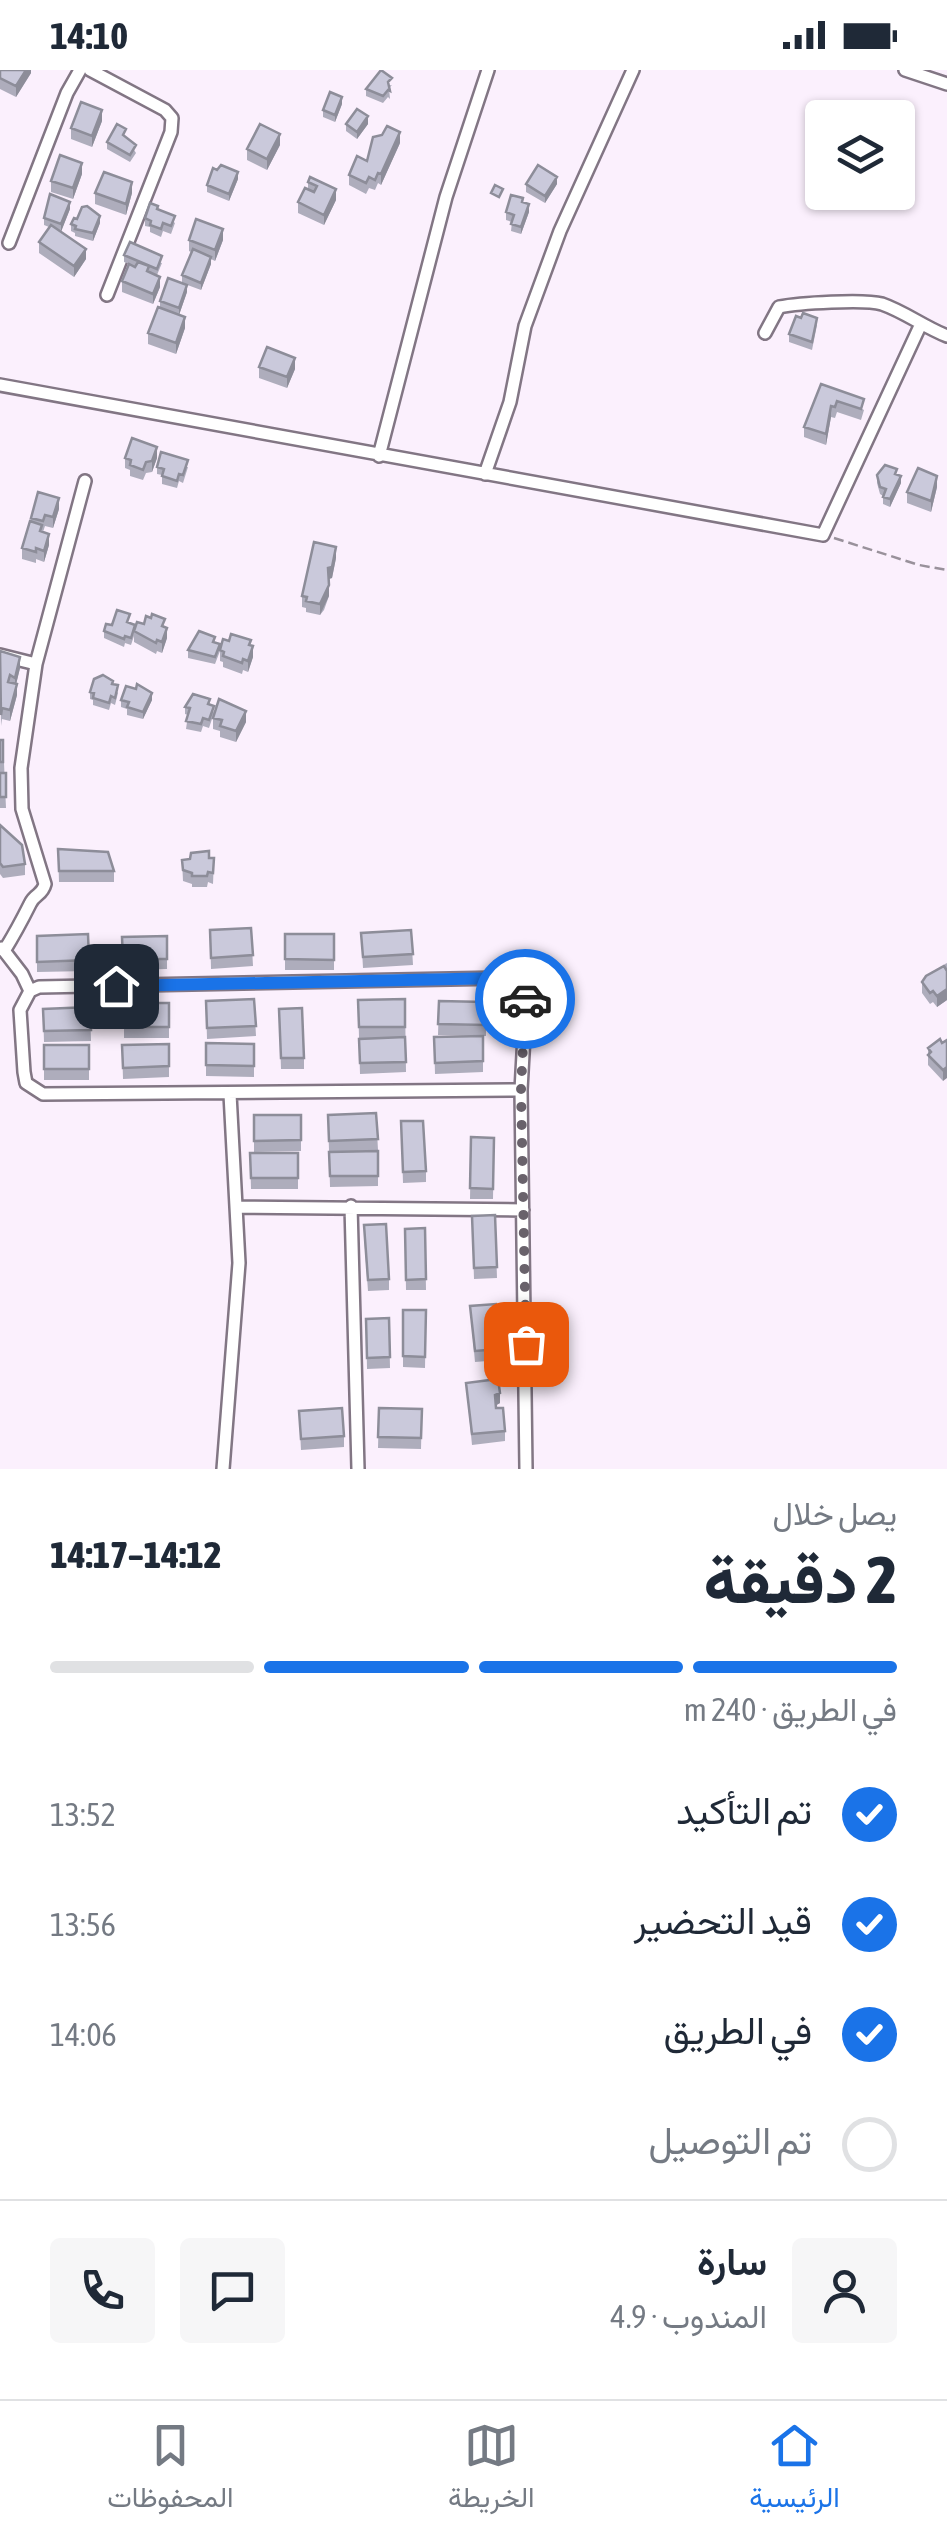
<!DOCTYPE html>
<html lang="ar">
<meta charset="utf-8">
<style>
:root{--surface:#fff;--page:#f6f6f7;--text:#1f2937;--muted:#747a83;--line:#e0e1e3;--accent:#1a73e8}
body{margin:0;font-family:"Asap Condensed",Vazirmatn,sans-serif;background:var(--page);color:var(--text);direction:rtl;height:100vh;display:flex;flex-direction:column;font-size:38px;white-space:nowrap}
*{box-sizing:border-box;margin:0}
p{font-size:32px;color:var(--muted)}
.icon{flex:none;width:55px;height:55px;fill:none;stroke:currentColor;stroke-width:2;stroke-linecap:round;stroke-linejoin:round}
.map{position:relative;height:1399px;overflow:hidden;direction:ltr}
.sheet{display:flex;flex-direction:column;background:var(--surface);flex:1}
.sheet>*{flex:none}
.tools{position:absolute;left:805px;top:30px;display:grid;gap:20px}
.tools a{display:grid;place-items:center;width:110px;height:110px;border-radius:10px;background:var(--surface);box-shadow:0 2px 8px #0004;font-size:50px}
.pin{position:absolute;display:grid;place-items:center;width:85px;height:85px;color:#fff;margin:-42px;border-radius:20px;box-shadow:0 5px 15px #0006}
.courier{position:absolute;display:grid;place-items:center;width:100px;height:100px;margin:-50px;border:8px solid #1a73e8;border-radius:50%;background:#fff;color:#222;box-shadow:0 2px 12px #0007}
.overview em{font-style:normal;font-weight:800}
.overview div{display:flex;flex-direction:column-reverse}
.overview{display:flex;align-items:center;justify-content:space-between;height:170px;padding:0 50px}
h1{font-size:65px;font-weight:800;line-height:75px}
.bar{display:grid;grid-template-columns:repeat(4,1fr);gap:15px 10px;align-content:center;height:120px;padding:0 50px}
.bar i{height:12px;border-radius:8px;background:var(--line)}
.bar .current{background:var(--accent)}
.bar p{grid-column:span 4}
.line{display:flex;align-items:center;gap:25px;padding:0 50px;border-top:2px solid var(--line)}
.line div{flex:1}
.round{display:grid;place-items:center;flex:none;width:105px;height:105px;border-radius:10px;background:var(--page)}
ol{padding:0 50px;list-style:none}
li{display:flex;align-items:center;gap:30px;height:110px}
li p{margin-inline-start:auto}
li .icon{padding:10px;border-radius:50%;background:var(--accent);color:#fff;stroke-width:4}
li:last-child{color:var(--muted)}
li i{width:55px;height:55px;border:5px solid var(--line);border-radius:50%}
.status{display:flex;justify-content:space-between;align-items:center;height:70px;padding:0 50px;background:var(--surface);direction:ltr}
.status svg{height:28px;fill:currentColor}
.dock{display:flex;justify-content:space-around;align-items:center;height:140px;border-top:2px solid var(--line);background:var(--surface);font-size:28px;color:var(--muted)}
.dock a{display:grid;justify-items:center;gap:5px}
.dock .current{color:var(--accent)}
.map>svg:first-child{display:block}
</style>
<div class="status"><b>14:10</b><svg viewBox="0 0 49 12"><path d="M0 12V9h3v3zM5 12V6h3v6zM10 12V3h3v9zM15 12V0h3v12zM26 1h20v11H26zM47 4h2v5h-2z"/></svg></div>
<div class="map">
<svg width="947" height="1399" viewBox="0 0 947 1399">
<rect width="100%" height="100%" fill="#fbf0fd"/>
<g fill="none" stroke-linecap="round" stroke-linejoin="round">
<defs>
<path id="minor" d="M90,0l75,40 7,8 -1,14 -64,163
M905,0l42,14
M9,173l58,-150 13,-23
M765,263l14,-26c20,-4 85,-8 103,-3 23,8 42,23 65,32
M0,315l823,150 97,-209
M379,386l67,-259 42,-127
M485,404l25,-72 15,-76 35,-95 73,-161
M0,585l36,9
M2,878l20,26 8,17
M4,881c10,-16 18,-31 26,-47 5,-11 12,-8 15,-20l-23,-75 -1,-41 15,-104 49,-183
M502,908l16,7 8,15 -5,90 -478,4 -17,-11 -2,-11 -4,-62 10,-19 9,-4z
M521,1020l5,379
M351,1136l7,263
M238,1137l285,3
M223,1399l16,-206 -9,-169"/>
</defs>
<use href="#minor" stroke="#827684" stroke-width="16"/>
<path stroke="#99919b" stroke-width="2.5" stroke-dasharray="10 5" stroke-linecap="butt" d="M834,468l85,27 28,5"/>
<use href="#minor" stroke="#fff" stroke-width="11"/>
</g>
<path fill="#aeadbc" d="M0,0h31v3l-15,24 -16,-8z
M392,15l-3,3 1,11 -2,-2 -5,6 -17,-7v-7z
M342,34l-7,18 -12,-5v-7z
M102,51l-10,26 -21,-8v-11z
M346,54h22l-11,15 -11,-8z
M126,67l10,16 -6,9 -23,-13v-7z
M400,73l-19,42 -3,-2 -3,7 -6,-2 -3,6 -17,-9v-10l18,-14z
M280,75l-13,25 -20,-10v-11z
M82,104l-9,25 -22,-7v-11z
M310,107l26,23 -12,25 -26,-12v-11l10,-13v-7z
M238,109l-9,22 -22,-9v-7z
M526,114h31l-12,19 -19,-11z
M95,123h37l-6,22 -31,-11z
M523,132l6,10 -8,22 -10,-3 1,-9 -6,-2v-8z
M70,139l-9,22 25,28 -12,18 -35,-24v-11l10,-15 -5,-2v-7z
M158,140l17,13 -4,11 -8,-3 -2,6 -11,-5v-5l-5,-1v-8z
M100,153l-7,18 -18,-5v-3l-4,-2v-7z
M189,170h34l-8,21 -4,-2v5l-10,26 -19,-7v-8l9,-23 -2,-1z
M124,185l38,8 -5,12 3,12 -7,17 -31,-12v-11l7,-17 -5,-2z
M187,222l-8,23 6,13 -9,26 -28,-10v-11l12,-25v-7z
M801,248l16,7 -5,25 -23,-8v-8z
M259,297l36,2 -8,19 -28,-10z
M821,314l43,26 -3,10 -24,-8 -2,6 -4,-1 -5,28 -22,-8v-10z
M125,388h32l-5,14 -6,1 -3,7 -13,-4v-6l-5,-2z
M157,397h31l-5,16 -4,-2 -2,7 -15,-4v-9l-5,-1z
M897,404l4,9 -11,24 -7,-3v-8l-3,-2 -3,-11v-8z
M937,417l-6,25 -24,-9v-11z
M59,439l-6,19 -8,-2 -2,6 6,13 -5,17 -8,-3v4l-14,-4v-11l9,-30z
M336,488l-4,20 -3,1v17l-5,14 -4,5 -14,-3v-4l-4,-1v-11z
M129,553l36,4 2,11 -5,15 -5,-2 -1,3 -22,-12v-6l-3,9 -6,-2 -1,4 -20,-9v-7l8,-6z
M251,575l2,12 -5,15 -5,-2 -1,4 -19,-7v-5l-3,-1v-10l-5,13 -27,-6v-8h32z
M0,581l20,17 -4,16 1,11 -7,26 -8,-2 -1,7z
M112,614l6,9 -3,12 -4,-2 -2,7 -16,-5v-5l-3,-1v-7z
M121,630h31l-9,19 -16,-4v-6l-6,-2z
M210,634l4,9 -5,15 -6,-2 -2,6 -15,-3 2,-14 -3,-1v-7z
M213,648l33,4 -10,20 -16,-5v-6l-7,-2z
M0,670h3l3,68h-6z
M0,755l25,39v11l-22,3 -3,-4z
M58,779l56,22v11h-55z
M209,788h5l-1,26 -5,-2 -1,5h-15v-3l-9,-3 -1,-21z
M251,858l2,38 -42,3 -1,-39z
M411,860l2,35 -50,3 -2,-35z
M88,864l1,37 -52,1v-36z
M285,864h49v36h-49z
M167,866v33l-44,1 -1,-33z
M947,893v37l-10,7 -4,-5 -3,2 -8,-11v-11l23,-14v-4z
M254,929l2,37 -49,3 -1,-38z
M405,929l1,73 -46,2 -2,-74z
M439,931l47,1v34h-3v36l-48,2 -1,-37 46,-1 -42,-1z
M124,933h45v35h-45z
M90,937l1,34 -47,1 -1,-33z
M279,939l25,49v11h-23z
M947,970l-4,41 -15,-16v-17z
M206,973l48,1v33l-48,-1z
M169,974v33l-46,2 -1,-34z
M44,975h45v35h-45z
M376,1043l2,37 -43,2 43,-1v35l-48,1 -2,-72z
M254,1045h47v36l-47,1z
M401,1051l25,50v11l-23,1z
M471,1067l23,1 -1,61h-23z
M250,1083h48v36h-47z
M495,1145l2,63 -23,1 -2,-63z
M425,1158l1,62h-20l-1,-61z
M364,1166l25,43v11l-21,1z
M470,1236l30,43v11l-25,2z
M403,1240h23l-1,58 -22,-1z
M389,1248l1,50 -23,1 -1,-50z
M466,1313l34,20 -4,2 9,26v10l-33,4z
M379,1338l43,1 -1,40 -43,-1z
M299,1341l45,25v11l-43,3z"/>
<path fill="#8d8d99" d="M26,0h5v3l-15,24v-11z
M342,27v7l-7,18v-7z
M102,40v11l-10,26v-11z
M368,46v8l-11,15v-7z
M400,62v11l-19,42v-11z
M280,64v11l-13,25v-11z
M82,93v11l-9,25v-11z
M238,102v7l-9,22v-7z
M557,107v7l-12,19v-7z
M132,112v11l-6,22v-11z
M336,119v11l-12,25v-10z
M70,132v7l-9,23v-8z
M529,134v8l-8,22v-7z
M100,146v7l-7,18v-8z
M223,159v11l-8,21v-11z
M86,179v10l-12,18v-11z
M211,187v7l-10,26v-7z
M160,207v10l-7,17v-10z
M187,215v7l-8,23v-7z
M185,247v11l-9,26v-11z
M295,288v11l-8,19v-11z
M831,336v11l-5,28v-11z
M157,377v11l-5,14v-11z
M901,406v7l-11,24v-8z
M937,406v11l-6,25v-11z
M59,428v11l-6,19v-11z
M49,464v11l-5,17v-11z
M336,477v11l-4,20 -4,1v-11z
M329,515v11l-9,19v-11z
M167,558v10l-5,15v-11z
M253,576v11l-5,15v-11z
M20,587v11l-5,21v-11z
M17,614v11l-7,26v-11z
M152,623v7l-9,19v-7z
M246,641v11l-10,20v-11z
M947,919v11l-10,7v-11z
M947,997v11l-4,3v-11z
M500,1323v10l-5,3v-11z"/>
<path fill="#cac9db" stroke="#8d8d99" stroke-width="2.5" d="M0,0h26l-10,16 -16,-8z
M381,0l11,8 -4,4 2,9 -2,-1 -5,6 -17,-7z
M330,22l12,5 -7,18 -12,-5z
M81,32l21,8 -10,26 -21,-8z
M357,39l11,7 -11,16 -11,-8z
M117,54l9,5 -3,6 13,10 -6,10 -23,-13z
M260,54l20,10 -13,25 -20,-10z
M387,56l13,6 -19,42 -3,-1 -3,7 -6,-3 -3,6 -17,-8 8,-19 10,5 6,-24 9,-2z
M60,85l22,8 -9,25 -22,-7z
M221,95l17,7 -9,22 -22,-9 6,-17 4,2z
M538,95l19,12 -12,19 -19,-12z
M104,102l28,10 -6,22 -31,-11z
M310,107l26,12 -12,26 -26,-13 7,-14 9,4 3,-6 -9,-4z
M495,115l8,4 -4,8 -8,-4z
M50,124l20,8 -9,22 -17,-6z
M511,125l12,3 -1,4 7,2 -8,23 -10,-3 3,-9 -8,-3z
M150,133l8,3 -1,3 18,7 -4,10 -8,-3 -2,6 -11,-4 1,-4 -6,-3z
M87,136l13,10 -7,17 -18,-4 1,-3 -5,-2 3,-6 3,1 5,-12z
M196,149l27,10 -8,21 -26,-10z
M51,155l35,24 -12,17 -35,-24z
M130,172l32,14 -5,13 -33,-14z
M193,179l18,8 -10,26 -19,-8z
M138,192l11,4 -2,5 13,6 -7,17 -31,-13 7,-17 6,3z
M168,208l19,7 -8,23 -19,-7z
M158,237l27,10 -9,26 -28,-10z
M803,243l14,5 -5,24 -23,-8 7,-18 5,2z
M267,277l28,11 -8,19 -28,-10z
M821,314l43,15 -3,10 -24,-8 -2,6 -4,-1 -5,28 -22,-7z
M132,368l25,9 -5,14 -6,1 -3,8 -13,-5 1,-5 -6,-2z
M161,382l27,8 -5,15 -4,-1 -2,7 -15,-5 2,-7 -7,-2z
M885,395l12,4 -2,5 6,2 -11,23 -7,-2 3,-8 -6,-2 -3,-12z
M918,398l19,8 -6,25 -24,-9z
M38,422l21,6 -6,19 -8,-2 -2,6 -12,-3z
M30,451l12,4 -2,6 9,3 -5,17 -8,-3v4l-14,-4z
M314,472l22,5 -4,20 -4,1 1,17 -9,19 -14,-3 1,-4 -5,-1z
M117,540l13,4 -3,8 8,3 -4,13 -6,-2 -1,3 -20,-8 2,-7 6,1z
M152,544l13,5 -3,7 5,2 -5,14 -5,-2 -1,3 -22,-12 3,-9 7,2 2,-8 5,2z
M199,561l16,6 -2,5 7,2 -5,13 -27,-7z
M231,564l20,6 -2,5 4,1 -5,15 -5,-2 -1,4 -19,-7 1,-4 -4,-2 3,-11 6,2z
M0,581l20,6 -5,21 -5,-3 -2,7 9,2 -7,26 -8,-2 -1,7z
M103,605l10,6 -1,3 6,1 -3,13 -4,-2 -2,7 -16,-5 1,-5 -4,-1 4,-13z
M137,614l15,9 -9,19 -16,-5 2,-5 -8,-2 5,-14 10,3z
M193,624l17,5 -2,5 6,2 -5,14 -6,-2 -2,6 -15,-3 4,-13 -5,-1z
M219,629l27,12 -10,20 -16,-5 2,-6 -9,-2z
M0,670h3v22h-3z
M0,703h6v24h-6z
M0,755l22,20 3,19 -22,3 -3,-4z
M58,779l50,3 6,19h-55z
M209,781v7h5l-1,15 -5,-1 -1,4h-15v-3l-9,-3 -1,-10 8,-1 1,-6z
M251,858l2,27 -42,3 -1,-28z
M411,860l2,24 -50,3 -2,-24z
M88,864l1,26 -52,2v-26z
M285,864h49v26l-49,-1z
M167,866v23h-44l-1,-22z
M944,896l3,5v18l-10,7 -4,-5 -3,2 -8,-11 4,-6z
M254,929l2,27 -49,2 -1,-27z
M405,929v28h-46l-1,-27z
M439,931l47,1v23l-48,-1z
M124,933h45v24h-45z
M90,937l1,23 -47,1 -1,-22z
M302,938l2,50h-23l-2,-49z
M483,966v25l-48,2 -1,-26z
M405,967l1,25 -46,1 -1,-24z
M940,969l2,4 5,-3v27l-4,3 -15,-15 3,-3 -3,-4z
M206,973l48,1v22l-48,-1z
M169,974v22l-46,2 -1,-23z
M44,975h45v24h-45z
M376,1043l2,26 -49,2 -1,-26z
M254,1045h47v25l-47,1z
M401,1051h22l3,50 -23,1z
M471,1067l23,1 -1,51 -23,-1z
M378,1081v25h-48l-1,-24z
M250,1083h48v25h-47z
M495,1145l2,52 -23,1 -2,-52z
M386,1154l3,55 -21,1 -4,-55z
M425,1158l1,51 -20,1 -1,-51z
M496,1234l4,45 -25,2 -5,-45z
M403,1240h23l-1,47 -22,-1z
M389,1248l1,39 -23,1 -1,-39z
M498,1309l2,14 -5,2 1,13h7l2,23 -33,3 -6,-51z
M342,1338l2,28 -43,3 -2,-28z
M379,1338l43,1 -1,29 -43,-1z"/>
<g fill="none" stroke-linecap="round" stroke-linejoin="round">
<path stroke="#69626b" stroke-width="10" stroke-dasharray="0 18" d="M525,929l-4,91 5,254"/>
<path stroke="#1a73e8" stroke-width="12" d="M116,916l386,-8 16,7 7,14"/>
</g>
</svg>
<div class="tools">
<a><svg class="icon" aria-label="layers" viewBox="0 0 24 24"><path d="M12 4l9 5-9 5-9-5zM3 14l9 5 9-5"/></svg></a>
</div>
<div class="pin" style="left:526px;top:1274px;background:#ea580c"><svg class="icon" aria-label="bag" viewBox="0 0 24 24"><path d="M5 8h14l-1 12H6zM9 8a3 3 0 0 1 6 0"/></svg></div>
<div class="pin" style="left:116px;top:916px;background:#1f2937"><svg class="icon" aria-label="home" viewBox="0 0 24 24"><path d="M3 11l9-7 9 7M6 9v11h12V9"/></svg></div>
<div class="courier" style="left:525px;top:929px"><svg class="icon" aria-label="car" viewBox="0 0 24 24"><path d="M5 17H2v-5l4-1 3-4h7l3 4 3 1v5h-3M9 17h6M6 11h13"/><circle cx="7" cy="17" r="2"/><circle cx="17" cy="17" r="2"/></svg></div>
</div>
<section class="sheet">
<div class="overview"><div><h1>2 دقيقة</h1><p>يصل خلال</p></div><em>14:12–14:17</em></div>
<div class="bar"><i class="current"></i><i class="current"></i><i class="current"></i><i></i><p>في الطريق · 240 m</p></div>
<ol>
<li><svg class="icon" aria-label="check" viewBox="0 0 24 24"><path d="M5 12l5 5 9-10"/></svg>تم التأكيد<p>13:52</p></li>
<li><svg class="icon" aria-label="check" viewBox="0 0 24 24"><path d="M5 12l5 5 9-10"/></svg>قيد التحضير<p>13:56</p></li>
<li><svg class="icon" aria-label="check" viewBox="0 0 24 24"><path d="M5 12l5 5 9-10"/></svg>في الطريق<p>14:06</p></li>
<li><i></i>تم التوصيل</li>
</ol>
<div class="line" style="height:180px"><a class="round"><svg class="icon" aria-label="person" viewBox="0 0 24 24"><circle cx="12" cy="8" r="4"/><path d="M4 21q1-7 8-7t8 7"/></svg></a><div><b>سارة</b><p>المندوب · 4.9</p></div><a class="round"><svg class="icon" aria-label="chat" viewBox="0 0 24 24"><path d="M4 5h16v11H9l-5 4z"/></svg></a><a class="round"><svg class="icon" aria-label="phone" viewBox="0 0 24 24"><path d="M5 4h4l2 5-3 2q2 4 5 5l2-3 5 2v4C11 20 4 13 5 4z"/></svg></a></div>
</section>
<nav class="dock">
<a class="current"><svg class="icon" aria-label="home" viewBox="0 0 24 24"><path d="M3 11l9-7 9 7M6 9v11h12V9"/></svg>الرئيسية</a>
<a><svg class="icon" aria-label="map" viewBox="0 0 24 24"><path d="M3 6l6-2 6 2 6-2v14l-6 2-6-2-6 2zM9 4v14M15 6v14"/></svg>الخريطة</a>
<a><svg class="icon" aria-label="saved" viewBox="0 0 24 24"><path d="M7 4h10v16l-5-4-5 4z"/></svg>المحفوظات</a>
</nav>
